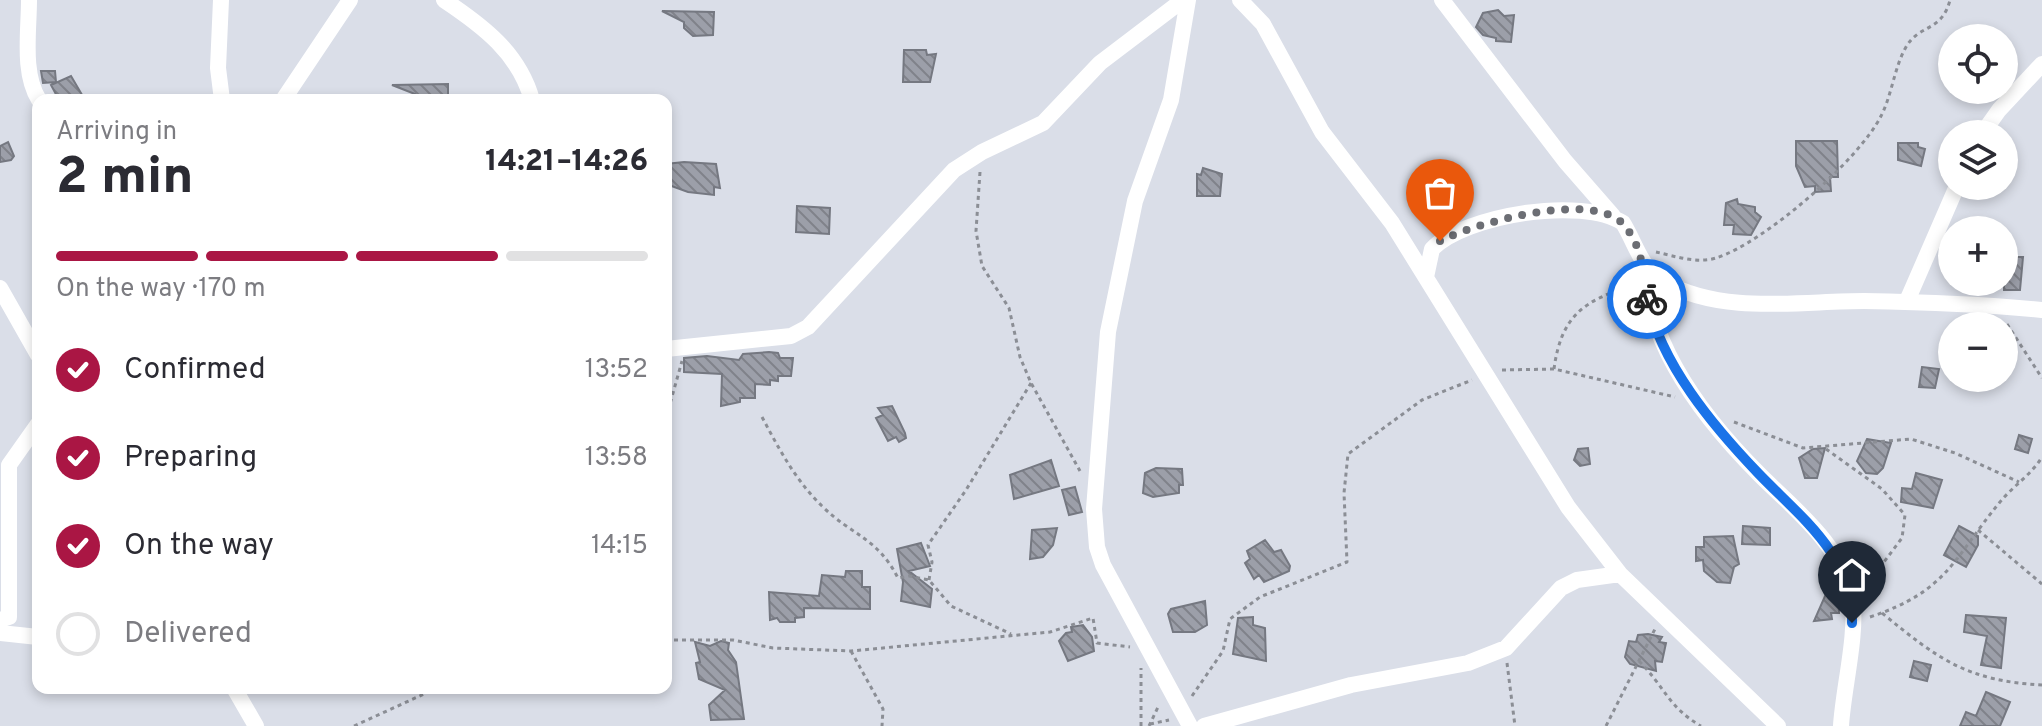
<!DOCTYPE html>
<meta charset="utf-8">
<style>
:root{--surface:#fff;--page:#f7f7f7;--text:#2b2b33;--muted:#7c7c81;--line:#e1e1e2;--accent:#aa1644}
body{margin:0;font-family:Overpass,sans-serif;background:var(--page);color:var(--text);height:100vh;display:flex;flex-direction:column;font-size:30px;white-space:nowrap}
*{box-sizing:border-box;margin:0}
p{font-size:26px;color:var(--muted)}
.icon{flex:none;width:44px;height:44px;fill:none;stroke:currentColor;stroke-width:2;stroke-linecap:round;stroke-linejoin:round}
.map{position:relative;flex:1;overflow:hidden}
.sheet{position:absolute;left:32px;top:94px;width:640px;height:600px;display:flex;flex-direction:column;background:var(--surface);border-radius:16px;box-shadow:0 4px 12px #0003}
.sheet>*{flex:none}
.tools{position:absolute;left:1938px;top:24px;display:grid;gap:16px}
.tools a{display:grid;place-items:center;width:80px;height:80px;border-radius:50%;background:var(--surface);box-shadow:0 4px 12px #0003;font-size:40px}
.pin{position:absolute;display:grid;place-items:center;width:68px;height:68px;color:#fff;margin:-82px -34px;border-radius:50% 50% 50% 0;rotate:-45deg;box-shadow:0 0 8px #0007}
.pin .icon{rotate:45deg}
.courier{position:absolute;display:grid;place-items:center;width:80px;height:80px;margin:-40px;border:6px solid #1a73e8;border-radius:50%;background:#fff;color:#222;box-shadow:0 2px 10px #0007}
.headline em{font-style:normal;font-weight:800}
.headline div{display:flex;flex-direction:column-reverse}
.headline{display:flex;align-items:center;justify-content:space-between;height:136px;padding:0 24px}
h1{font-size:52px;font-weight:800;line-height:60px}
.bar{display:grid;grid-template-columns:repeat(4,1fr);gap:12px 8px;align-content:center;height:96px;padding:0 24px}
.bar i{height:10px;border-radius:6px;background:var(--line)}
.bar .on{background:var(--accent)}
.bar p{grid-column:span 4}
ol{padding:0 24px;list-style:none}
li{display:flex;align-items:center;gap:24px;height:88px}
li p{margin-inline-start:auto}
li .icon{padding:8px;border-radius:50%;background:var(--accent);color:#fff;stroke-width:4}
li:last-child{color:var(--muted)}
li i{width:44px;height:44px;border:4px solid var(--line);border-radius:50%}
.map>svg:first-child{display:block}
</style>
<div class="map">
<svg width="2042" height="726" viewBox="0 0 2042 726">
<defs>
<pattern id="building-back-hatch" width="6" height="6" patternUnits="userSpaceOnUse" patternTransform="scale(2)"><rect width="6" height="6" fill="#9c9fa9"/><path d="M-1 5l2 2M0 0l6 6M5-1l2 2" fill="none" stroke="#80828a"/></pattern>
</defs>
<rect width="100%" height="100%" fill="#dadee8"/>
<path fill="url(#building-back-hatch)" stroke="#757881" stroke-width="2" d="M1498,10l6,6 10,-1 -3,27 -15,-1v-3l-13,-3 -7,-8 7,-14z
M662,11l52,1 -1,23 -20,1 -9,-8v-6z
M904,50h22l1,5 9,-1 -6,28h-27z
M41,71h14l1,11 -13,1z
M71,76l14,24h-26l-8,-15z
M448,84v16h-32l-1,-6 -23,-9z
M1796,141h41l1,36h-8l1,14 -16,1v-6l-10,1 -9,-21z
M8,142l6,14 -3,4 -11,2v-16z
M1898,143h20v4l7,2 -4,17 -23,-6z
M684,162l32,2 4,24 -6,-1v8l-26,-3 -22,-8v-20z
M1203,168l19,6 -2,22h-23v-22l4,1z
M1737,199l1,5 17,3v5l6,5 -10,18 -18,-1 1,-9h-10l2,-22z
M797,206l33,2 -1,26 -33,-2z
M2004,257h19l-3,33h-16z
M769,352l9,1 2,5h13l-2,18h-13v5l-8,-1v5l-15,-1v14h-15v4l-19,4 1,-32 -38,-2v-14l23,-2 32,4 4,-6z
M1922,367l17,2 -4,19 -16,-1z
M892,406l13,27 1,5 -7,4 -3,-5 -8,4 -12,-23 7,-3 -5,-7z
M2019,435l13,4 -4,14 -13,-4z
M1867,439l24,4 -8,25 -6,6 -11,-1 -9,-12z
M1588,448l2,16 -10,2 -6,-6 4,-11z
M1825,448l-8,30h-12l-6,-20 14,-9z
M1051,460l8,26 -45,13 -4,-24z
M1156,468l26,1 1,16h-4v8l-26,4 -10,-4 2,-20z
M1916,473l26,7 -9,28 -32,-6 1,-14 10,1z
M1075,487l7,25 -13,3 -7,-25z
M1743,526l27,2v17l-28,-1z
M1959,526l19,10v9l-12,22 -22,-12z
M1057,528l-4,17 -10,12 -13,2 2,-29z
M1733,536l6,28 -5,3 -4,16 -13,-1 -13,-11 -1,-11 -7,1v-14h8v-10z
M1265,540l9,12 7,-2 9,16 -1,5 -25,11 -5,-7 -5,4 -9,-16 5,-4 -3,-8z
M921,543l9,23 -21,5 23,18 -2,18 -29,-6 2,-19 -6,-33z
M846,571h16v16h8v22l-66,-1v9l-9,1v4h-15l-3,-4 -7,2 -1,-28 50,4 3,-21 23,2z
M1829,587l1,9 8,-4 1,21h-8l1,6 -18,2z
M1205,601l2,24 -12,7h-22l-5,-18 3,-5z
M1966,615l40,3 -5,50 -20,-3 6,-29 -23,-4z
M1253,617v8l12,3 1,33 -33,-7 5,-36z
M1083,625l9,12 2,14 -26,10 -9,-20 7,-8 6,-1 -1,-5z
M1648,634l14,3 -3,5 7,1 -4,19 -7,-1 1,10 -26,-7 -5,-7 4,-16 7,1 2,-7z
M721,641l8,2 -1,7 8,12 8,57 -33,1 -2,-15 16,-15 -26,-11 -3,-16 4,-1 -5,-20 15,4z
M1914,661l17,4 -4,16 -17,-4z
M1986,692l24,10 -10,24h-40l6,-14 10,4z"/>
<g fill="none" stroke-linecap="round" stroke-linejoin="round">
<path stroke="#8b8e95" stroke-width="3" stroke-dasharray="4 4" stroke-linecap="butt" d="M980,172l-4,59 6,35 27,42 11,49 11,26 49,88
M1656,252c18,4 41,12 60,6 48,-15 143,-98 165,-142 11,-21 13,-48 25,-69 13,-23 36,-15 44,-47
M2007,324l35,54
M1554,369c7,-53 30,-69 78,-83
M1502,370l52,-1 121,28
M762,417c17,32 34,64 60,89 30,30 55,31 76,72l11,-2 20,4 22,26 60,28
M666,418l16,-57
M1734,422l69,26 108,-9 44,14 64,29
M1826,449l56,40 23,26 -3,23 -36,48
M1978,530l64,54
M929,580l3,-18 -4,-17 38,-55 65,-107
M1882,613c56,46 85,68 160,72
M1870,617c78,-26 83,-58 130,-115 13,-16 32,-28 42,-45
M666,640h67l40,8 78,3 199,-19 43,-14 4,25 33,4
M851,651l32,58 -1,17
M1639,661c25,25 30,47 62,65
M1507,663l8,63
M1192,696l31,-45 7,-32 30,-22 87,-35 -3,-69 4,-39 74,-54 50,-20
M1150,724l19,-4
M354,726l83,-38
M1141,726v-58
M1149,726l10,-21
M1606,726l49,-97"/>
<path stroke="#fff" stroke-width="16" d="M29,0c0,32 -7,73 10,100
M221,0l-3,68 4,32
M444,0c39,26 75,53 88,100
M1188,0l-17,100 -36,101 -27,131 -14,177 3,38 6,18 87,161
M1240,0l23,24 59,108 70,91 176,284 52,67 158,152
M1442,0l123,161 48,55
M283,100l67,-100
M1982,134l17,-24 43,-46
M1645,267c2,79 61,154 115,208 35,35 83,71 92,124 6,33 -9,91 -11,127
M1426,277l6,-28c33,-34 150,-53 191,-26 13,21 18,46 41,59 59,33 136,19 200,19 59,1 119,3 178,9
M0,288l38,67
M1907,301l50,-115
M666,349l125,-13 17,-9 146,-157 28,-18 61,-29 57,-60 83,-63
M0,620l9,-3v-152l29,-41
M0,633l38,4
M234,688l22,38
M1204,726l147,-41 117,-22 38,-15 55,-60 16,-8 43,-6"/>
</g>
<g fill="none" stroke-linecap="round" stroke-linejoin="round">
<path stroke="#6c6e74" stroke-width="8" stroke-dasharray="0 14.4" d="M1440,241c35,-18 153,-51 183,-17 20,22 20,49 24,75"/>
<path stroke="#1a73e8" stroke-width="10" d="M1647,299c14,65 66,127 111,174 42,44 96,82 94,150"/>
</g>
</svg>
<div class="tools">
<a><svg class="icon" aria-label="locate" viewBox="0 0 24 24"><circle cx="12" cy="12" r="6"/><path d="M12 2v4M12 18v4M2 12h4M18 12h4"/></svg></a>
<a><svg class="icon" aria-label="layers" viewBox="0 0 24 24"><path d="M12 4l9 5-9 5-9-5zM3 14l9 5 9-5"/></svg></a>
<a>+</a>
<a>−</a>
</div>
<div class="pin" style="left:1440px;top:241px;background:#ea580c"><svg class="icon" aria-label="bag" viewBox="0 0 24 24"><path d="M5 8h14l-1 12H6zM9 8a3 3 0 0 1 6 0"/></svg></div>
<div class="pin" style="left:1852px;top:623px;background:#1f2937"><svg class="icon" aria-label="home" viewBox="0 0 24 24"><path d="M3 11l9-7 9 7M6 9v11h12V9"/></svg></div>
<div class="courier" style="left:1647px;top:299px"><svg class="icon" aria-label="bike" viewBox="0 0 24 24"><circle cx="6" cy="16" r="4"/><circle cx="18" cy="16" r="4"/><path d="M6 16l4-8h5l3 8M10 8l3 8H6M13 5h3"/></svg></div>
<section class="sheet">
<div class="headline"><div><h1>2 min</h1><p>Arriving in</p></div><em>14:21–14:26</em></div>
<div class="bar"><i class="on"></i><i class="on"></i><i class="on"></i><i></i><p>On the way · 170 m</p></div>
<ol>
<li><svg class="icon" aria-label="check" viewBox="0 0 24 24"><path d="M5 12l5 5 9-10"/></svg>Confirmed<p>13:52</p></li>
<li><svg class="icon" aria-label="check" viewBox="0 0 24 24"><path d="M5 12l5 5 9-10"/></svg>Preparing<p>13:58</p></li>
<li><svg class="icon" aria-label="check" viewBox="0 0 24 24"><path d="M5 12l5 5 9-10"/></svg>On the way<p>14:15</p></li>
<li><i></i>Delivered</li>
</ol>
</section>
</div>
